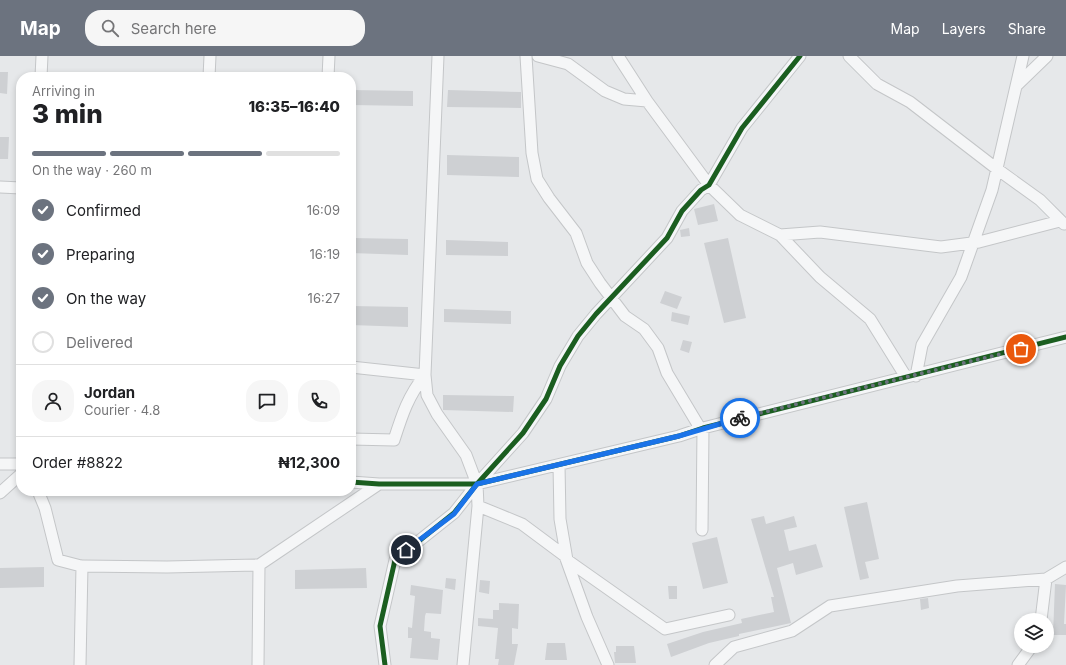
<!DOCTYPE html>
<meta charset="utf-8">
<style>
:root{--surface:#fff;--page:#f6f6f6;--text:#202124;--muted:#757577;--line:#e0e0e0;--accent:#6c737f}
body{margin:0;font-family:Inter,sans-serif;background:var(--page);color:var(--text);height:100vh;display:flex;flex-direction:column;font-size:15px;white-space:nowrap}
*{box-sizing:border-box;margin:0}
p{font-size:13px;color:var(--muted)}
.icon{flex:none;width:22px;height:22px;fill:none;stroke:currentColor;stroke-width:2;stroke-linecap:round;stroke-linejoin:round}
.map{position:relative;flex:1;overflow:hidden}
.side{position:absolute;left:16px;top:16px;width:340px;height:424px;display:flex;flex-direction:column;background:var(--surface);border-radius:16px;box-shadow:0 2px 6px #0003}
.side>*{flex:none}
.tools{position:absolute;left:1014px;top:557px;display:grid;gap:8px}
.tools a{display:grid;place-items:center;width:40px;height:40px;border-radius:50%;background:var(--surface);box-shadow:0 2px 6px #0003;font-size:20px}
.pin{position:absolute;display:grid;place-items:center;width:34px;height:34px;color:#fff;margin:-17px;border:2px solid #fff;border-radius:50%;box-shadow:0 1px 4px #0007}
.courier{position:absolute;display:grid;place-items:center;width:40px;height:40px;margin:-20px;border:3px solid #1a73e8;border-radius:50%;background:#fff;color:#222;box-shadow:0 1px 5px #0007}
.summary em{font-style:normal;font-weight:800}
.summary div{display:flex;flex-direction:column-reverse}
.summary{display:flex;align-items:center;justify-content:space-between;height:68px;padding:0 16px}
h1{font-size:26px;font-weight:800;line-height:30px}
.bar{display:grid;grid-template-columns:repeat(4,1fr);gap:6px 4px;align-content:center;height:48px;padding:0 16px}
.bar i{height:5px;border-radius:3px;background:var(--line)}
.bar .selected{background:var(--accent)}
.bar p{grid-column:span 4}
.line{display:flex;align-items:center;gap:10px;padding:0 16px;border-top:1px solid var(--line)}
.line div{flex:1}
.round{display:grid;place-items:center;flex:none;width:42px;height:42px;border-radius:16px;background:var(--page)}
ol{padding:0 16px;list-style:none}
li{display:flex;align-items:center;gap:12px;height:44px}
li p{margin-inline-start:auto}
li .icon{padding:4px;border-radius:50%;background:var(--accent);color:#fff;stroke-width:4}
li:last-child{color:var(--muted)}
li i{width:22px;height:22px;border:2px solid var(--line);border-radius:50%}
header{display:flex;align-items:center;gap:24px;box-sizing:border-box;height:56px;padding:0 20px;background:var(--accent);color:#fff}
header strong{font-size:19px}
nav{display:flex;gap:22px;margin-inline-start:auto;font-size:14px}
.search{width:280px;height:36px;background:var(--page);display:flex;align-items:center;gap:10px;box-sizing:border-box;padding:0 14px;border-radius:16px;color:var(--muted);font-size:15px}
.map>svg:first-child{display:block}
</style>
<header>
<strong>Map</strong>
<div class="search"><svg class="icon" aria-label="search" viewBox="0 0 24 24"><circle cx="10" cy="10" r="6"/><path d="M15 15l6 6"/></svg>Search here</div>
<nav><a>Map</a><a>Layers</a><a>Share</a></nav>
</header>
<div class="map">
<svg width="1066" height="609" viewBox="0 0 1066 609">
<rect width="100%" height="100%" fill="#e6e8ea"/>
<path fill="#ced0d3" d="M0,16h8l-1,22 -7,-1z
M351,34l62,1v15l-62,-1z
M448,34l73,2v16l-74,-1z
M0,81h9l-1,22h-8z
M447,99l72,2v20l-72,-2z
M714,148l4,17 -20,4 -4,-16z
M689,172l1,8 -9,1 -1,-7z
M351,182l57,1v16l-57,-2z
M728,182l18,80 -22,5 -20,-80z
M446,184l62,2v14l-62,-1z
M665,235l17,6 -5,12 -17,-6z
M351,250l57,1v20l-57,-2z
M444,253l67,2v13l-67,-2z
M672,256l18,4 -2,9 -17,-4z
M683,284l9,2 -3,11 -9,-3z
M443,339l71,1 -1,16 -70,-2z
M867,446l12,57 -14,3 4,16 -9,2 -16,-73z
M764,460l2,8 28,-8 3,11 -13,3 5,21 27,-7 7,23 -27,8 -3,-12 -16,5 14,55 -52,11v2l-30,7 -38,14 -4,-13 36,-12 39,-9 -1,-4 33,-7 -3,-15h3l-23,-78z
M717,481l11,46 -25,6 -11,-46z
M44,511v20l-44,1v-20z
M366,512l1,20 -72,1v-19z
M446,522l10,1 -1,11 -10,-2z
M480,524l10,1 -1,13 -10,-2z
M1055,528l11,1 -2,39h2v11h-13z
M411,529l32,5 -2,24 -15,-1 -1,3 -1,15 7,1v6l9,1 -2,21 -28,-2 2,-20h-4v-11l4,1 3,-32 -5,-1z
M668,530h9v13h-8z
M928,542l1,10 -8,2 -1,-11z
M499,547l20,1 -1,25 -6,-1v16h6l-4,21h-16l1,-6h-4l3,-31 -20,-2v-8l15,1v-9h6z
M547,587h18l2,17h-22z
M616,590h18l2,17h-21l-1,-11h2z"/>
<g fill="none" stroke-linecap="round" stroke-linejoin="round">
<defs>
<path id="minor" d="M438,0l-13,319 2,20 10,19 29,41 11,29 1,22 -15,159
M526,0l6,97 5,26 12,19 27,35 11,30 13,20 25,33 19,13 14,19 9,25 36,60
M538,0l30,8 37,27 19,8 23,2 -29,-45
M849,0l28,28 33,18 87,67 43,31 24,24
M41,21l1,-21
M209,21l1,-21
M328,21l1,-21
M1017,29l30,-29
M647,45l62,84 31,30 40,20 40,-3 121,15 38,-5 81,-21
M0,131l21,1
M780,179l40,42 50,42 36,58
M351,311l74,8
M916,320l6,-31 39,-68 31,-87 31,-134
M351,383l43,1c8,-25 14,-44 31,-65
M0,408h21
M559,409l1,54 7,41 98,69 64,-14
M351,426l28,2h98l202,-48 24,-8 363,-91
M38,435l7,17 13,52 23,6
M0,437l21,-19
M478,450l44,18 43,32 22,61 21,48
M702,474l1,-102
M1041,564l5,-41
M80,609l2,-99 85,1 92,-2 120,-81
M258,609l1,-100
M385,609l-5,-39 15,-66 59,-47 23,-29 46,-51 23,-34 14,-33 18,-30 18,-22 71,-76 15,-27 19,-21 8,-5 33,-57 58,-72
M715,609l19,-18 58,-16 38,-25 127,-20 89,-7 20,-12
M1018,609l14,-19"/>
</defs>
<use href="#minor" stroke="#c4c6c8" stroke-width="13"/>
<use href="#minor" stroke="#f5f6f7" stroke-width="11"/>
<defs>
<path id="cycleway" d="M351,426l28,2h98l202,-48 24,-8 363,-91
M385,609l-5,-39 15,-66 59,-47 23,-29 46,-51 23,-34 14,-33 18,-30 18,-22 71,-76 15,-27 19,-21 8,-5 33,-57 58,-72"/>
</defs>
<use href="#cycleway" stroke="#f4f6f9" stroke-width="8"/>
<use href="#cycleway" stroke="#1b5e20" stroke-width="5"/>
</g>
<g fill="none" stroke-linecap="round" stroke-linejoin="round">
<path stroke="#6c737f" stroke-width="4" stroke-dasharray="0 7.2" d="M740,362l281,-69"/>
<path stroke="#1a73e8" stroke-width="5" d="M406,494l48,-36 23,-30 202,-48 61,-18"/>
</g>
</svg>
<div class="tools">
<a><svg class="icon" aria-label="layers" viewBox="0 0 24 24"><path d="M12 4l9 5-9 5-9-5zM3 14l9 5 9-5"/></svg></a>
</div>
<div class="pin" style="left:1021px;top:293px;background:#ea580c"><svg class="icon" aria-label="bag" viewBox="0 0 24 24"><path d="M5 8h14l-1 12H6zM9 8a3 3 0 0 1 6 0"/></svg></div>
<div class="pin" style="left:406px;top:494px;background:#1f2937"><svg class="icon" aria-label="home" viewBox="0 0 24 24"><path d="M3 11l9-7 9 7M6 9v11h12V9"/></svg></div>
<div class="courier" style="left:740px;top:362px"><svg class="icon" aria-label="bike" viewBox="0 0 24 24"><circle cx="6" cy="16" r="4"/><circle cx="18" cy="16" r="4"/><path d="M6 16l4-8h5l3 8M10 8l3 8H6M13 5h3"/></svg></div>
<section class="side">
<div class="summary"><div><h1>3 min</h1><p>Arriving in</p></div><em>16:35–16:40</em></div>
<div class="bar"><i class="selected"></i><i class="selected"></i><i class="selected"></i><i></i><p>On the way · 260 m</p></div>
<ol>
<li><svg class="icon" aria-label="check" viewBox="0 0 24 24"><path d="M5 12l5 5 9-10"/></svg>Confirmed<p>16:09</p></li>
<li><svg class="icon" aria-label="check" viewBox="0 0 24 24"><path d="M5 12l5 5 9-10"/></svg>Preparing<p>16:19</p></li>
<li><svg class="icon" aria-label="check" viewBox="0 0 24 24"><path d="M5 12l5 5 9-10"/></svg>On the way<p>16:27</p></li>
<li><i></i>Delivered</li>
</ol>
<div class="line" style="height:72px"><a class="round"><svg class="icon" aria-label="person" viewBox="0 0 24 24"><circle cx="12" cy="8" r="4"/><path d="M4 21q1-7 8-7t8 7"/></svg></a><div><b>Jordan</b><p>Courier · 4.8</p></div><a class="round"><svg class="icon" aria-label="chat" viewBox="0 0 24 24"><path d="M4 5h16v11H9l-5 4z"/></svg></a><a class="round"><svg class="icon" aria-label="phone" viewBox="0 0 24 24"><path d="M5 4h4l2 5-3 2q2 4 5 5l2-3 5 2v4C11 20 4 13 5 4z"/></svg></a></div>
<div class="line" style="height:52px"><div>Order #8822</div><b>₦12,300</b></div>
</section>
</div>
